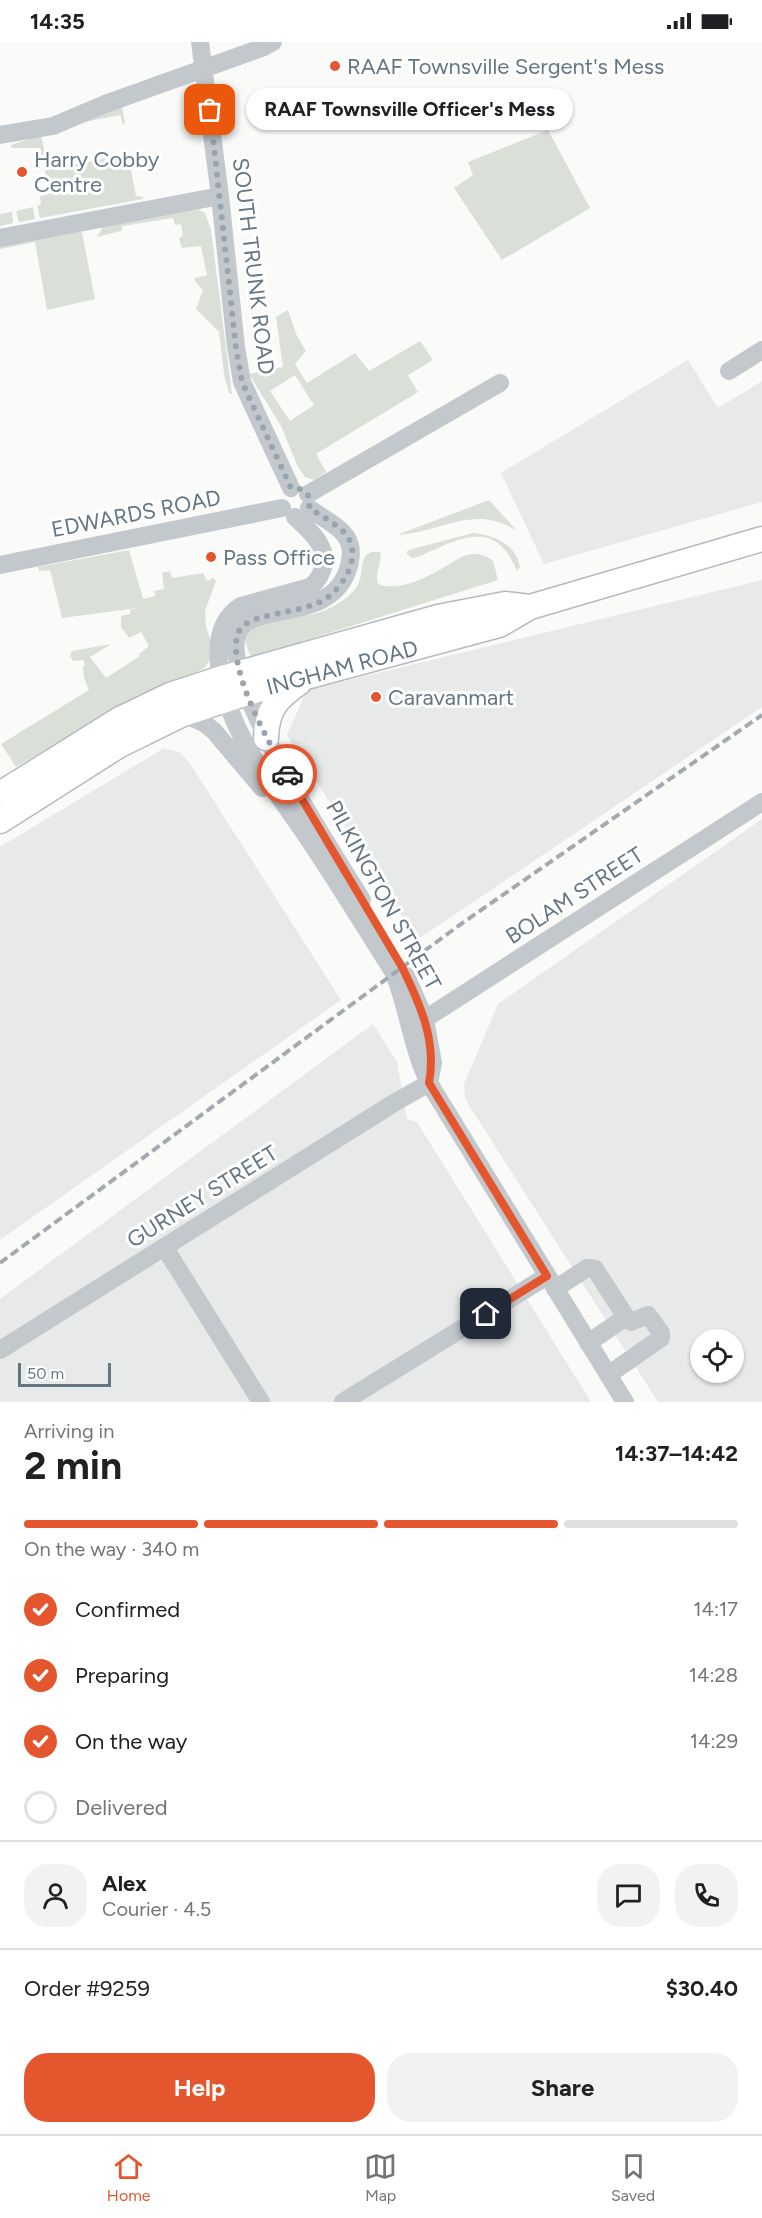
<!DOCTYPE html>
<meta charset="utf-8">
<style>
:root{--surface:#fff;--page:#f2f2f2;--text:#202124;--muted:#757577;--line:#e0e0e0;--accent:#e4572e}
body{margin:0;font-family:Figtree,sans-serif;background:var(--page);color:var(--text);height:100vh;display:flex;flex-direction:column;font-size:22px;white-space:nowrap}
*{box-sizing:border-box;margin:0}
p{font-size:20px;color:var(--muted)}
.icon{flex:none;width:33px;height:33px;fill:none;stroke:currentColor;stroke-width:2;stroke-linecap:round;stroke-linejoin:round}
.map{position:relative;height:1360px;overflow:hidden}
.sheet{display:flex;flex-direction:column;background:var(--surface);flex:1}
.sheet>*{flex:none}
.controls{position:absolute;left:690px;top:1287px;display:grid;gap:12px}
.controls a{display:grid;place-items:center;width:54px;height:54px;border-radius:50%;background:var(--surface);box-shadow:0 2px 4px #0004;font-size:30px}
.scale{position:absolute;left:18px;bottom:15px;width:93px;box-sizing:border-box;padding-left:6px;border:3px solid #657683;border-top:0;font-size:16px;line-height:21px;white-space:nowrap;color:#657683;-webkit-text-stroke:4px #fff;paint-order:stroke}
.pin{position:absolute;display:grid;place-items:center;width:51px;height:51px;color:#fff;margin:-26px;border-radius:12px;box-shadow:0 3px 9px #0006}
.courier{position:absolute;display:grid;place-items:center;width:60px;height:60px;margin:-30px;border:4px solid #e4572e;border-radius:50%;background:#fff;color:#222;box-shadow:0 2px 8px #0007}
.bubble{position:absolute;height:42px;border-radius:21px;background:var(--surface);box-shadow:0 2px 4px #0004;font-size:20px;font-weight:700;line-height:42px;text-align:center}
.summary em{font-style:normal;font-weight:700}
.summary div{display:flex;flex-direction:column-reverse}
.summary{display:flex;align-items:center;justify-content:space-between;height:102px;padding:0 24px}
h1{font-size:39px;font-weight:700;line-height:45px}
.bar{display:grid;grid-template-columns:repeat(4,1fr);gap:9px 6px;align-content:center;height:72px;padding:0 24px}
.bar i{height:8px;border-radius:4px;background:var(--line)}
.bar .active{background:var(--accent)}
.bar p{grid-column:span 4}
.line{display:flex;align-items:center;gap:15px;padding:0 24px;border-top:2px solid var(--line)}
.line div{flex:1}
.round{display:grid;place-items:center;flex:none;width:63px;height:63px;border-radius:24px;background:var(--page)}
ol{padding:0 24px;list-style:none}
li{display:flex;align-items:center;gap:18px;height:66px}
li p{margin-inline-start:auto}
li .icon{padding:6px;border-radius:50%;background:var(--accent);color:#fff;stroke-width:4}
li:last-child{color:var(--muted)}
li i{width:33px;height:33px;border:3px solid var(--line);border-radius:50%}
.cta{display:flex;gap:12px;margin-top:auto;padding:12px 24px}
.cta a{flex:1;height:69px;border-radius:24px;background:var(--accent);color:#fff;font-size:24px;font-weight:700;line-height:69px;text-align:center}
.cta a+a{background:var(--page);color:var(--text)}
.status{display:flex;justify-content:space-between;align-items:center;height:42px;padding:0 30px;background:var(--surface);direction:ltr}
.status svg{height:16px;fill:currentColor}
.dock{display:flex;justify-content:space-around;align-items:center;height:84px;border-top:2px solid var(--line);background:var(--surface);font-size:16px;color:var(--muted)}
.dock a{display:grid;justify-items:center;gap:3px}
.dock .active{color:var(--accent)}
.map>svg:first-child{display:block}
</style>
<div class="status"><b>14:35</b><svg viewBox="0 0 49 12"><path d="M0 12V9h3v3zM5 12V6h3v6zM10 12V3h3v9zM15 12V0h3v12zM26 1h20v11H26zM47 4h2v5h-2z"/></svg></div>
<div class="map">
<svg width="762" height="1360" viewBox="0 0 762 1360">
<rect width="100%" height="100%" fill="#fafaf8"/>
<path fill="#e8e9e9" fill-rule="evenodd" d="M688,318l30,48 44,-27v121l-218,62 -43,-91z
M762,538v127l-345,233 -130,-205 20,-45z
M164,706l15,4 10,10 152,238 -341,240v-393z
M762,777v583h-104l-193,-303 -1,-15 34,-80zM700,1298h34v32h-34z
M373,982l24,38 10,57 10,3 174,280h-591v-103z"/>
<path fill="#dadfd7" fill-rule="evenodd" d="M131,61l-9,3 3,17 -2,1 -3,-9 -66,13z
M548,88l42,78 -88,52 -48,-72 19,-13 -5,-13z
M41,93l5,23 11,-2 2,5 6,-1 1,6 62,-12 8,42 7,1v2l-103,19 -3,-12 4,-2 -1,-8 10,-2 -10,-46h-29v-3z
M33,165l2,12 -16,3 -3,-11z
M198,167l7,4 6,17 21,164 -3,-1 -5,-19 -5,-42 -23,-23 7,-19 -8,-9v-3l12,-3 -6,-29 -19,2 -3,-10 4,-2 -2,-12 -6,1 -2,-7 -50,8 -2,5 -24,6 7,-12z
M12,170l1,11 -13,3v-12z
M75,187l7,4 13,66 -48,11 -12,-68 -35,7v-6z
M288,268l9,26 9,15 -11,13 12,19 48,-30 14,18 51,-30 13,19 -25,15 10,17 -102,62 10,18 -12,8 -9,-3 -7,-10 -17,-41 -32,-52 34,-7 -7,-50zM295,333l19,30 -24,16 -20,-30z
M489,458l28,31c-44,-28 -75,2 -120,4z
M473,491c21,2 43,11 47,34l-3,4c-23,-56 -58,-31 -100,-14l-5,1 -5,-4v-3l5,-2z
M129,508l14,49 12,-3 -1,-5 10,-2 -2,-16 8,-2 2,7 31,-5 4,8 6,-3 3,3 -11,30 1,16 6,18 -1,13 -7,11 -64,25 -124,73 -15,-23 88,-54 -5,-12 -1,-10 2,-4 -2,-4 -10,1 -3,-5 2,-5 39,-7 -21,13 16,21 34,-22 -1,-2 10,-8 -8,-14 -12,6 -8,-11v-11l9,-2v-4l7,-2 -75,10 -12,-48 -11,1 -1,-4z
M372,510h8c3,11 -6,21 -2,32 20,8 45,-5 63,-15 12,-6 21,-16 35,-15 6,0 12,3 17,7l5,19 -242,76 -6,-1 -6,-17c17,-25 56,-18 82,-28 10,-5 24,-13 30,-22 9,-12 1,-31 16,-36z"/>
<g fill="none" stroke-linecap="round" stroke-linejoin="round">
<defs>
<path id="major" d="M266,696c1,-29 10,-39 33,-55
M0,752l120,-75 50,-24 52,-17 216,-61 67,-13 25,3
M0,779l118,-75 65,-32 64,-21 252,-68 31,-18 232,-68"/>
</defs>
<use href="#major" stroke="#b5babe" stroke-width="27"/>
<path stroke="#c3c8cc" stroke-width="18" d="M200,0l20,154 16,151 6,35 49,106
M0,93l53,-9 52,-22 159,-57 9,-5
M0,196l220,-42
M729,329l33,-21
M308,452l192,-111
M309,466c24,18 51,25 39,61 -18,57 -100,30 -111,66 -15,51 96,217 125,265
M295,475c15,14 36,31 27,54 -3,7 -6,12 -12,16l-69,19c-42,26 -16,99 2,133 22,42 53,79 78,119 25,38 49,77 73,115 14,36 18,75 35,110l196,319
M0,523l282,-57
M183,672l21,9 10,8 48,57
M406,934l19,43 8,44 -4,20
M414,979l11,-2 337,-217
M165,1206l96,154
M555,1247l32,-21 8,1 31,48 -38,26
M0,1308l394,-247 35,-20
M608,1333l53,-37v-5l-13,-18 -17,7 -5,-5
M343,1360l204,-126"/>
<use href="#major" stroke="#fff" stroke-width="24"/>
<path stroke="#a2aab0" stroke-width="4" stroke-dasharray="9 4.5" stroke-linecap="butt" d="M0,1221l461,-339 301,-209"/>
</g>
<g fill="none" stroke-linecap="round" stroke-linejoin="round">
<path stroke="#99a4ac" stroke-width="6" stroke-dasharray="0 10.8" d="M210,68l26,238 6,34 49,106c13,-1 21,7 18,20 12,8 29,16 38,28 16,22 -6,56 -27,66 -21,9 -46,11 -68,18 -7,4 -13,8 -15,16 -8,37 32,107 50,138"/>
<path stroke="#e4572e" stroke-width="8" d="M287,732l115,193c18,37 35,74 27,116l118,193 -61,38"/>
</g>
<g fill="#e4572e" stroke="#fff" stroke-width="2">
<circle cx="335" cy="24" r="6"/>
<circle cx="22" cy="130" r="6"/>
<circle cx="211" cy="515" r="6"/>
<circle cx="376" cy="655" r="6"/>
</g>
<g text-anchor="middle" stroke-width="6" stroke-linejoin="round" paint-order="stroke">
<g font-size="22" fill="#657683" stroke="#fff" text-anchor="start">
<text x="347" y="32">RAAF Townsville Sergent's Mess</text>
<text x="34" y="125">Harry Cobby<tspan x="34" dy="25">Centre</tspan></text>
<text x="223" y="523">Pass Office</text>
<text x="388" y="663">Caravanmart</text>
</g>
<g font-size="22" fill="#657683" stroke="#fff">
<text transform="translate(254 224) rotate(83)" y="8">SOUTH TRUNK ROAD</text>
<text transform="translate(136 471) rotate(-11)" y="8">EDWARDS ROAD</text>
<text transform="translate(342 625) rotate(-15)" y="8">INGHAM ROAD</text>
<text transform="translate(384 853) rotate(61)" y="8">PILKINGTON STREET</text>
<text transform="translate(574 853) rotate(-33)" y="8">BOLAM STREET</text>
<text transform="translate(202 1154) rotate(-32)" y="8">GURNEY STREET</text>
</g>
</g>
</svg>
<div class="controls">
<a><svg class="icon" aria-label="locate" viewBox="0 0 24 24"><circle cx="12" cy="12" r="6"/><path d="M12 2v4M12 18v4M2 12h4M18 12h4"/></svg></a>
</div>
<div class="scale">50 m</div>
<div class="pin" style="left:210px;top:68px;background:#ea580c"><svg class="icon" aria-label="bag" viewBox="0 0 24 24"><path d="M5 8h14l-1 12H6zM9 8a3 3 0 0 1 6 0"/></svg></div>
<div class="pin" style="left:486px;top:1272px;background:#1f2937"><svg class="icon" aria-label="home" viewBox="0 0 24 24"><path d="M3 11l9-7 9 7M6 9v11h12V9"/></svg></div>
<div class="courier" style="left:287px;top:732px"><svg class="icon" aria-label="car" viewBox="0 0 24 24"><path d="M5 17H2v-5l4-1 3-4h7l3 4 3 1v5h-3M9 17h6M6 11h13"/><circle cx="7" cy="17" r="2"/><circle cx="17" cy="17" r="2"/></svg></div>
<div class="bubble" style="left:246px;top:46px;width:327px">RAAF Townsville Officer's Mess</div>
</div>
<section class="sheet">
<div class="summary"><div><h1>2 min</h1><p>Arriving in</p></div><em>14:37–14:42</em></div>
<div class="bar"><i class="active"></i><i class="active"></i><i class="active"></i><i></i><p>On the way · 340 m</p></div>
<ol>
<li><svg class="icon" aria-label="check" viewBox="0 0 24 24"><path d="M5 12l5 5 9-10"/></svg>Confirmed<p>14:17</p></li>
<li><svg class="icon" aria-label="check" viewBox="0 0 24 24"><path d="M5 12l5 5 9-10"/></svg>Preparing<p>14:28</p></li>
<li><svg class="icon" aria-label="check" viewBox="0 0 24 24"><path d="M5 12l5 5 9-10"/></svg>On the way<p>14:29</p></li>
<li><i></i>Delivered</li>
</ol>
<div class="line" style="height:108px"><a class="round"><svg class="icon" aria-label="person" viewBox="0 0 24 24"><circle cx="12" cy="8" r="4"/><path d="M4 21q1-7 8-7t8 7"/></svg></a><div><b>Alex</b><p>Courier · 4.5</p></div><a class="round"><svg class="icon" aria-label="chat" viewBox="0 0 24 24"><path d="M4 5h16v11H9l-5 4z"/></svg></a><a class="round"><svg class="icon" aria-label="phone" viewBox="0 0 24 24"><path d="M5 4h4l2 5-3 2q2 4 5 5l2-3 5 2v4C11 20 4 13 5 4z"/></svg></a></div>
<div class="line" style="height:78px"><div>Order #9259</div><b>$30.40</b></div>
<div class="cta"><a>Help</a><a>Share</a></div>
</section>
<nav class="dock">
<a class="active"><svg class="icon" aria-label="home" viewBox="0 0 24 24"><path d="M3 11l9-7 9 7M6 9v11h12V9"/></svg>Home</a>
<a><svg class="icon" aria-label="map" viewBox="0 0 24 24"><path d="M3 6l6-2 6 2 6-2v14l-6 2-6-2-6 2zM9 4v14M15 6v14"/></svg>Map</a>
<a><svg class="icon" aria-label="saved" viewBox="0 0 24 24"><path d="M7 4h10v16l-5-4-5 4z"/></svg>Saved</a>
</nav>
